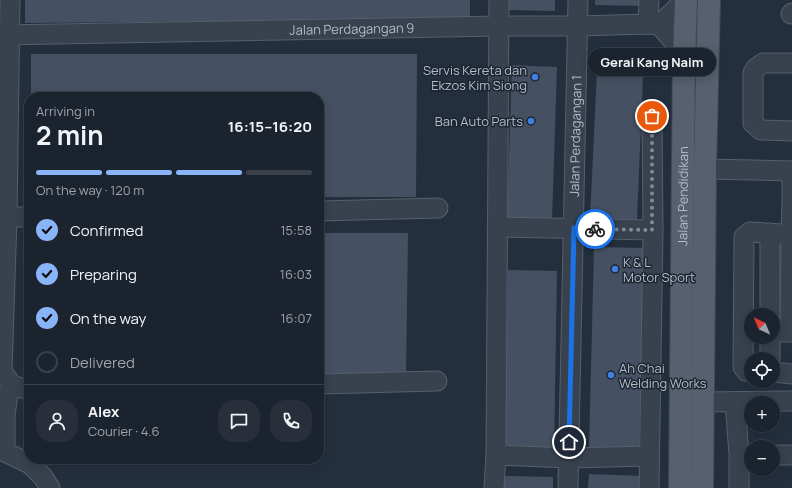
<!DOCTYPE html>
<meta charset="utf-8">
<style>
:root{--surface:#1b232e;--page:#282f3a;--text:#f1f3f6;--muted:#a0a4aa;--line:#39404a;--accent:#8ab4f8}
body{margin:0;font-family:Manrope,sans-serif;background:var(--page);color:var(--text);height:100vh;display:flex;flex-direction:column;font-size:15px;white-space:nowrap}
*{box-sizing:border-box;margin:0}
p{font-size:13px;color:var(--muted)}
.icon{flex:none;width:22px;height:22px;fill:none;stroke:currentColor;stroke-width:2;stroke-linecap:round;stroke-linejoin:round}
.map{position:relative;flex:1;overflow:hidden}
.panel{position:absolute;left:24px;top:92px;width:300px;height:372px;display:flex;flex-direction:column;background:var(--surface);border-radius:16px;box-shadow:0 2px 10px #0003,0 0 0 1px var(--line)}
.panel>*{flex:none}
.needle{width:26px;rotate:316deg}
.controls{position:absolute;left:744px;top:308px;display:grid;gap:8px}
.controls a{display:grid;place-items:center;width:36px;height:36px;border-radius:50%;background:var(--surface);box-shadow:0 2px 10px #0003,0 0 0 1px var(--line);font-size:20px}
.pin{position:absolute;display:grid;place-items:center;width:34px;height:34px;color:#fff;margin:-17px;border:2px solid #fff;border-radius:50%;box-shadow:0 1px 4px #0007}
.courier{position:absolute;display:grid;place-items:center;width:40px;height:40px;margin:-20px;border:3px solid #1a73e8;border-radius:50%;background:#fff;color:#222;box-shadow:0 1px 5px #0007}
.bubble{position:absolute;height:28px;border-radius:14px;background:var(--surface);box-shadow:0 2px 10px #0003,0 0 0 1px var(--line);font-size:13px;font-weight:700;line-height:28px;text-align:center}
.headline em{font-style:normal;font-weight:700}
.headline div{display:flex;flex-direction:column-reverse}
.headline{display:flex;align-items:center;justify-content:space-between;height:68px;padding:0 12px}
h1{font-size:26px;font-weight:700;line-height:30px}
.bar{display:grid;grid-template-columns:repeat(4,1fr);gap:6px 4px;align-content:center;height:48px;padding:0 12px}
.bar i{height:5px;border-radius:3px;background:var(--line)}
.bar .active{background:var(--accent)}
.bar p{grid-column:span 4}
.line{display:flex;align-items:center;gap:10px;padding:0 12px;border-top:1px solid var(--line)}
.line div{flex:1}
.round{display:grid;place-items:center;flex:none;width:42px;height:42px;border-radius:16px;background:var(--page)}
ol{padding:0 12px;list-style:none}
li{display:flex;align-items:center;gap:12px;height:44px}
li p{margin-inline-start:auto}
li .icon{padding:4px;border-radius:50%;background:var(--accent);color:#111;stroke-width:4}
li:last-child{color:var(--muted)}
li i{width:22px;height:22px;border:2px solid var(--line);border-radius:50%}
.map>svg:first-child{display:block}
</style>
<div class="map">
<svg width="792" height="488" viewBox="0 0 792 488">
<rect width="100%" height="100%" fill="#242f3e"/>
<path fill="#455162" d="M25,0h445v19l-445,4z
M507,0h48v11l-48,-1z
M595,0h48v6l-48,-1z
M598,50l46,2 -7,168 -47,-2z
M31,54h386l-1,143h-97v-100h-288z
M512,65l45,2 -5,153 -45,-1z
M25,232h4v143h-5z
M319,233h89l-2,143h-87z
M594,247l50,1 -5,202 -50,-1z
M508,270l49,1 -3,179 -50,-1z
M589,474l54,2 -1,12h-54z
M503,476l50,1v11h-50z"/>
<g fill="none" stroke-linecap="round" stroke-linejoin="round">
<defs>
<g id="minor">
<path d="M10,0l-3,217 -5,154 10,14"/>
<path d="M791,14l1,-1"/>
<path d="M648,24l1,-24"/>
<path d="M659,25l18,20 7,13"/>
<path id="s1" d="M0,35l499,-9h78l71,-2 11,1 16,-15 9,-10"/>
<path d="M792,63h-29l-7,5 -3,5v50l8,7 31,1"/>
<path d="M705,169l87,2"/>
<path d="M792,171v29"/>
<path d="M319,211l119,-3"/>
<path d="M7,217h22"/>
<path d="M497,227l156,3"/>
<path d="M770,315v-82"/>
<path d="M773,332h17l1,-102h1"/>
<path d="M770,359v-22"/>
<path d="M751,371h-5l-3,-4 1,-130 6,-5 32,2 5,-1 4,-3 1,-27"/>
<path d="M773,372l19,2"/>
<path d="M319,384l118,-3"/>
<path d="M12,385l-4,8 -3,23v36l25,12 13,13 7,11"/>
<path d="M12,385l13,4h4"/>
<path d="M703,402l89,-1"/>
<path d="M735,402l4,53v33"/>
<path d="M496,455l73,3 80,-2"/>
<path d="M773,455h19"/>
<path d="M494,488l2,-33 3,-455"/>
<path id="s2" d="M568,488l10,-488"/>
<path d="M649,488l4,-258 -1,-114"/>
</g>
<g id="major">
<path id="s3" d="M680,488l4,-430 2,-58"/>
<path d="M702,488l3,-319 4,-169"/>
</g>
</defs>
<use href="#minor" stroke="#565f6c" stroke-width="21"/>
<use href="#major" stroke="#414a57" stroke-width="24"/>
<use href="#minor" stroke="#38414e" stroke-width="19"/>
<use href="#major" stroke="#56606e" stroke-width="22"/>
</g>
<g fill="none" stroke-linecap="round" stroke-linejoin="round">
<path stroke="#828b98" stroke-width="4" stroke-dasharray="0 7.2" d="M595,229l57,1v-114"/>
<path stroke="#1a73e8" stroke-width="5" d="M569,442l5,-214 21,1"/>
</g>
<g fill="#3f7fe0" stroke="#1d2633" stroke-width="1.5">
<circle cx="535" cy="77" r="4"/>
<circle cx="531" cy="121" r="4"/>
<circle cx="615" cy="269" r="4"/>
<circle cx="611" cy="375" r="4"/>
</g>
<g text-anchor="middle" stroke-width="3" stroke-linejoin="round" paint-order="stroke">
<g font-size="13" fill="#b4bcc9" stroke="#1d2633">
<text dy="5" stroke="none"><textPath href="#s1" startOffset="352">Jalan Perdagangan 9</textPath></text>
<text dy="5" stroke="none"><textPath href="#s2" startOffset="352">Jalan Perdagangan 1</textPath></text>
<text dy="5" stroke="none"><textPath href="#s3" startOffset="292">Jalan Pendidikan</textPath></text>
</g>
<g font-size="13" fill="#b4bcc9" stroke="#1d2633" text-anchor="end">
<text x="527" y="75">Servis Kereta dan<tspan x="527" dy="15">Ekzos Kim Siong</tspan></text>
<text x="523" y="126">Ban Auto Parts</text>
<text x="623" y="267" text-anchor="start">K &amp; L<tspan x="623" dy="15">Motor Sport</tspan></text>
<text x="619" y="373" text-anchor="start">Ah Chai<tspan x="619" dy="15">Welding Works</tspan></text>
</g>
</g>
</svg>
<div class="controls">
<a><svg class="needle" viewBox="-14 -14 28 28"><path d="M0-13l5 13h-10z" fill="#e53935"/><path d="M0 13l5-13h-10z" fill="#a0a4aa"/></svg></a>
<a><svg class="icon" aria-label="locate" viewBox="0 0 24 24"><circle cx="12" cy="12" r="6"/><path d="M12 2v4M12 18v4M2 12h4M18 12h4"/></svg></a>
<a>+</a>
<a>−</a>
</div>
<div class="pin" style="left:652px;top:116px;background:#ea580c"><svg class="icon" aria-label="bag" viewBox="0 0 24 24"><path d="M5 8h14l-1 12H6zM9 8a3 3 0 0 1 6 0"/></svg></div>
<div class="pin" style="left:569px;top:442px;background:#1f2937"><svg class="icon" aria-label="home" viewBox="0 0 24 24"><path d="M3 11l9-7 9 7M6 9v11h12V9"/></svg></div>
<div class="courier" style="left:595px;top:229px"><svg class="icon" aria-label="bike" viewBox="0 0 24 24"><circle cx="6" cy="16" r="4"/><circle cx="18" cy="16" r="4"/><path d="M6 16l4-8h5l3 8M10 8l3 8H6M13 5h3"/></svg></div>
<div class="bubble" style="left:588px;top:48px;width:128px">Gerai Kang Naim</div>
<section class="panel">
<div class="headline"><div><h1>2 min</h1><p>Arriving in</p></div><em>16:15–16:20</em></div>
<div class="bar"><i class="active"></i><i class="active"></i><i class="active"></i><i></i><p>On the way · 120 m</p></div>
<ol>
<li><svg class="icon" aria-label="check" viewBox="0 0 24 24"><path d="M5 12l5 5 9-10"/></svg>Confirmed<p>15:58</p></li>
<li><svg class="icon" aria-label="check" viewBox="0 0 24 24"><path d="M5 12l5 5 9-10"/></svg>Preparing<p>16:03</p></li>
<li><svg class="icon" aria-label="check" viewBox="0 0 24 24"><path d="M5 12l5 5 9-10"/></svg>On the way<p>16:07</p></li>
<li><i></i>Delivered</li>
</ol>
<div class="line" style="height:72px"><a class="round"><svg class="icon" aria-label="person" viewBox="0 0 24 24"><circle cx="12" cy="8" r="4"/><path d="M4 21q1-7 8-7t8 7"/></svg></a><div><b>Alex</b><p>Courier · 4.6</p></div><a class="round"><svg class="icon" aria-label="chat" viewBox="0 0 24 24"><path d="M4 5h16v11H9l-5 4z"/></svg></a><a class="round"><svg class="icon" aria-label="phone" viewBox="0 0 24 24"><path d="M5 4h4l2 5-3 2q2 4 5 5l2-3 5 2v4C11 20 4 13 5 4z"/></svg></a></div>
</section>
</div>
